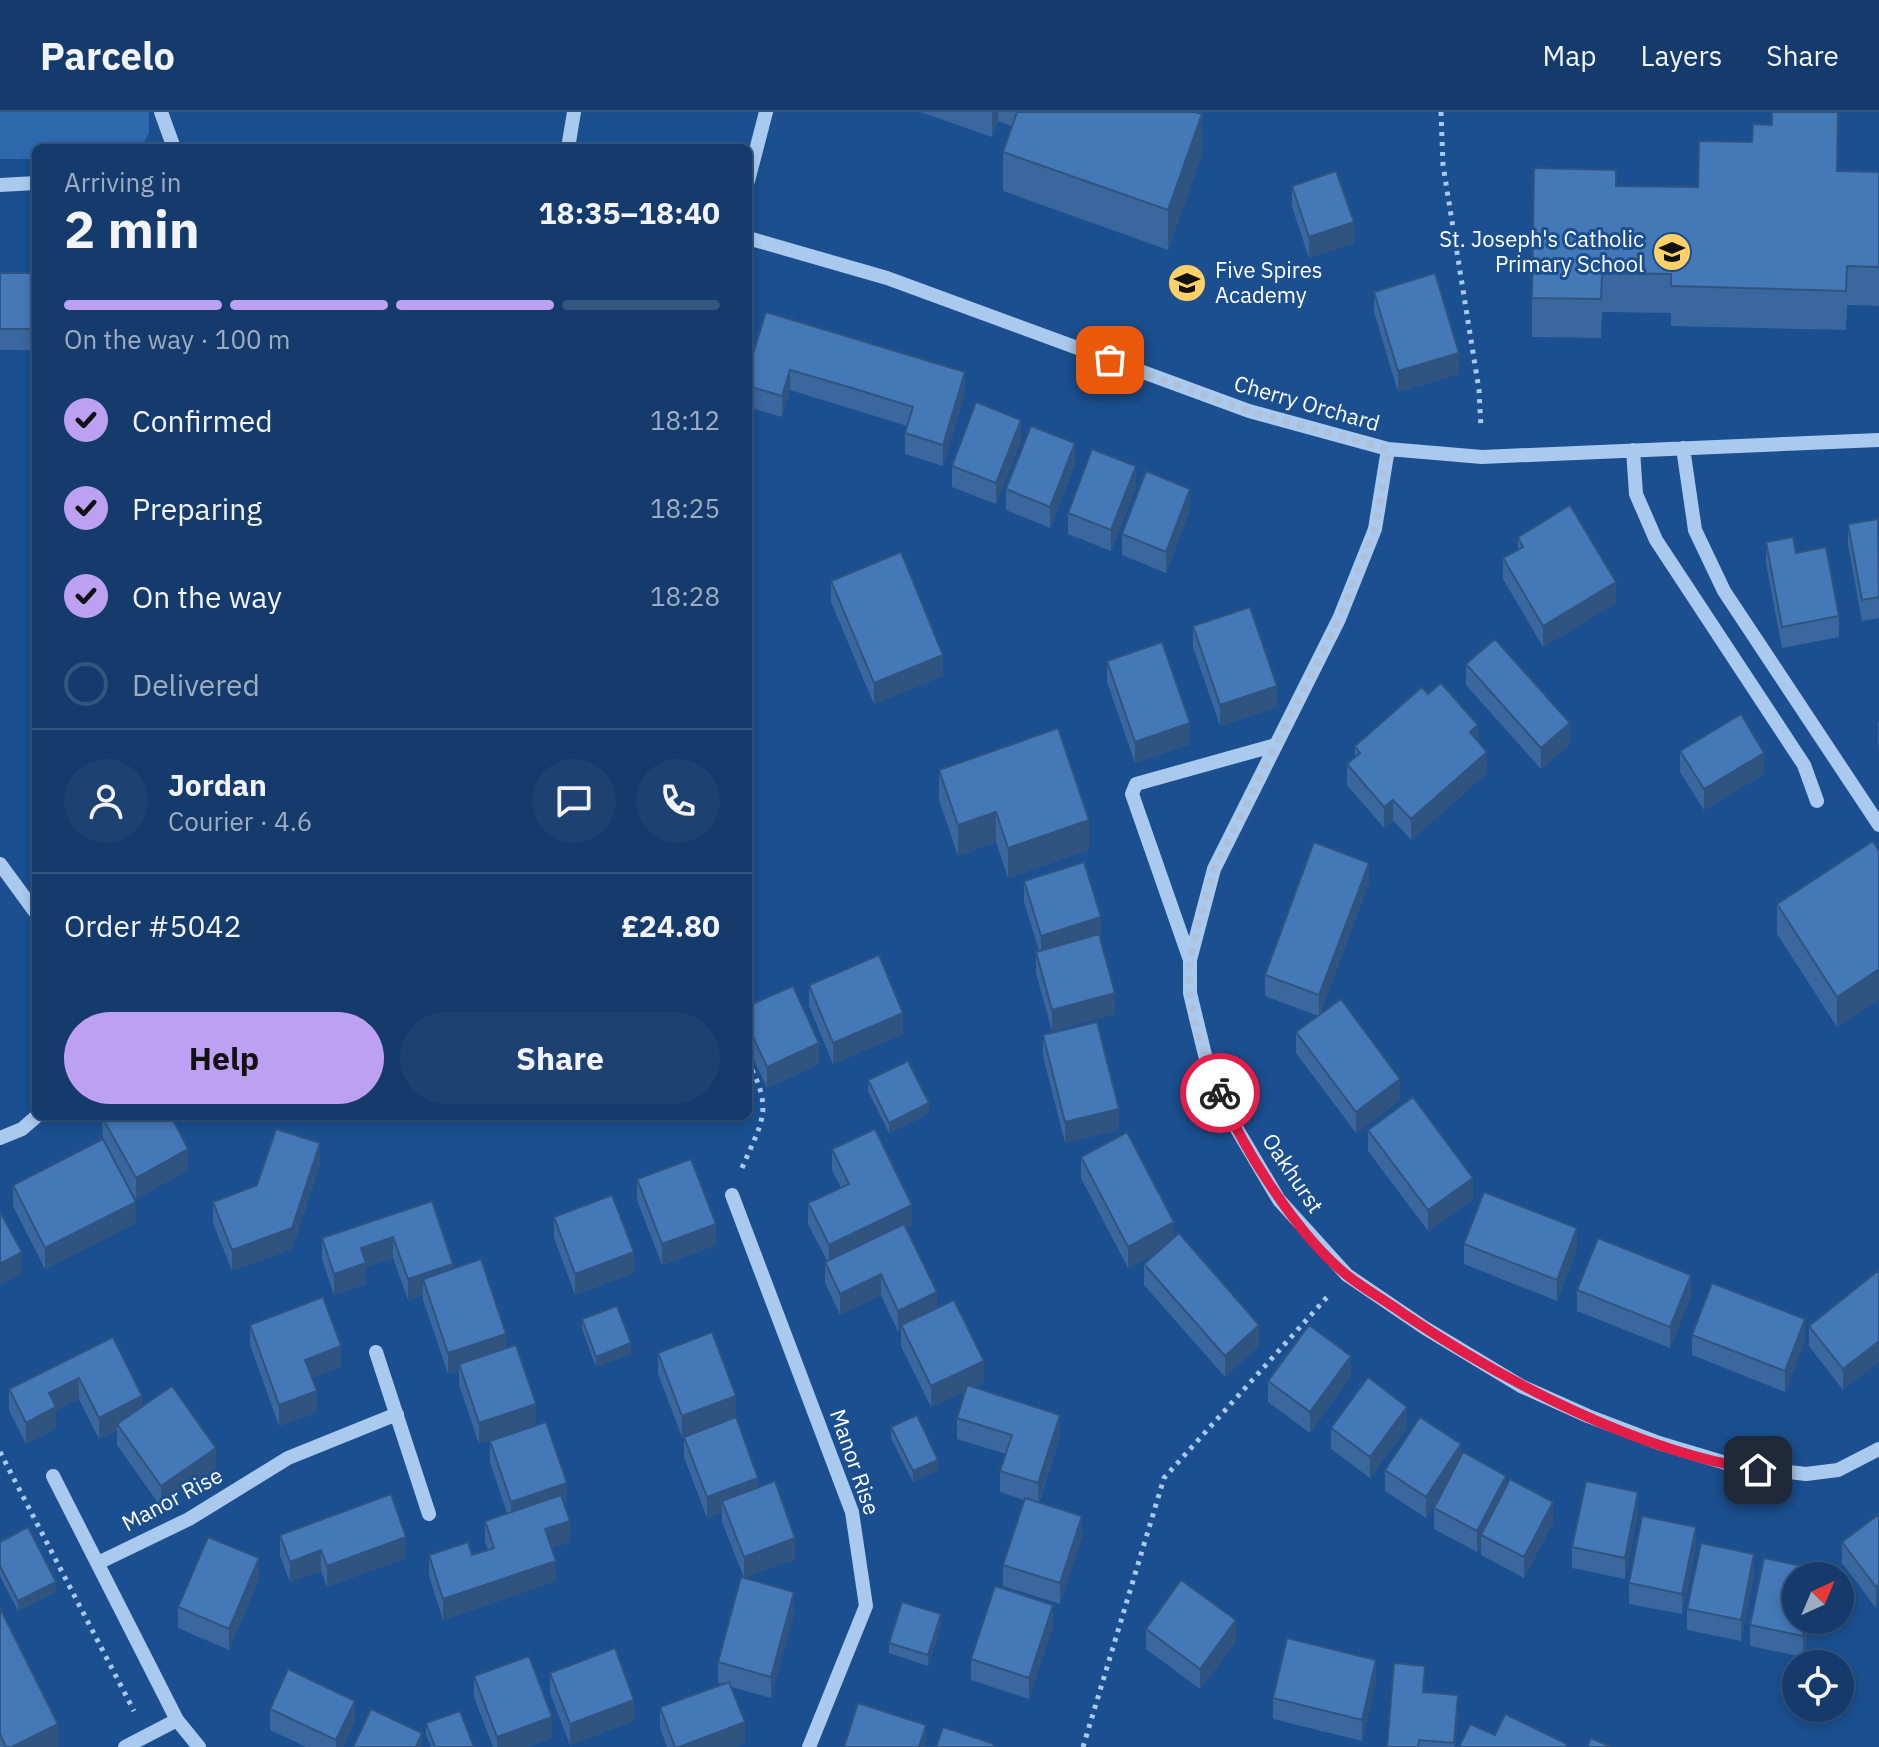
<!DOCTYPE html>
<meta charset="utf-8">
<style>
:root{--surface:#143b6b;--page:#1d4271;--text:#f1f3f6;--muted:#9dadc1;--line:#33557e;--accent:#bca0f2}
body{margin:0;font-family:"IBM Plex Sans",sans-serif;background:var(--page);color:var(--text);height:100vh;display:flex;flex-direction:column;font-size:30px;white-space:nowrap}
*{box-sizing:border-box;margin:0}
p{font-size:26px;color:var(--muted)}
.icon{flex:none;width:44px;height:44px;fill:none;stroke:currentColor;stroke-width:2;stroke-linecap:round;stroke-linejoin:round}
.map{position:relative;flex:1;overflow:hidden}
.side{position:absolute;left:32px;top:32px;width:720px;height:976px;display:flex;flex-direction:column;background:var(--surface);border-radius:12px;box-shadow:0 4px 12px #0003,0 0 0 2px var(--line)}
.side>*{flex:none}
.needle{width:52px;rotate:44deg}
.fabs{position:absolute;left:1782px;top:1450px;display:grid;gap:16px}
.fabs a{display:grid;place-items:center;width:72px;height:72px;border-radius:50%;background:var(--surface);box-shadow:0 4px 12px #0003,0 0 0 2px var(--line);font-size:40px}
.pin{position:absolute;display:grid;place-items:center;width:68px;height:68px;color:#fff;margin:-34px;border-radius:16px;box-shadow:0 4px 12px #0006}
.courier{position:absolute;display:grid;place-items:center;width:80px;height:80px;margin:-40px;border:6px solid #e11d48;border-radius:50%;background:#fff;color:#222;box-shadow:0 2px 10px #0007}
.overview em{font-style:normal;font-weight:800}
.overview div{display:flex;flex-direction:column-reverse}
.overview{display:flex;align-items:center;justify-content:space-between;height:136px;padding:0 32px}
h1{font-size:52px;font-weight:800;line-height:60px}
.bar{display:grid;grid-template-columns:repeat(4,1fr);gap:12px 8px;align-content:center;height:96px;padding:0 32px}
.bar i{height:10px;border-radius:6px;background:var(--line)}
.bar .on{background:var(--accent)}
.bar p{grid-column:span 4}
.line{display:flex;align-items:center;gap:20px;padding:0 32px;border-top:2px solid var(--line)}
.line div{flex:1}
.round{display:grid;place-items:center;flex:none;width:84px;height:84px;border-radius:42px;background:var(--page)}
ol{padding:0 32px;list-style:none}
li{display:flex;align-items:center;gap:24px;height:88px}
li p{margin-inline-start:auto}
li .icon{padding:8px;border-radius:50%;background:var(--accent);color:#111;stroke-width:4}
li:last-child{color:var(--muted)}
li i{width:44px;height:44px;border:4px solid var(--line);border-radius:50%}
.primary-button{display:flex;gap:16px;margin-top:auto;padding:16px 32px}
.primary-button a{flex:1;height:92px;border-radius:48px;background:var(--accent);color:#111;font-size:32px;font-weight:800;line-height:92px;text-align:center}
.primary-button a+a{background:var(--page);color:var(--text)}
header{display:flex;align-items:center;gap:48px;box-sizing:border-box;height:112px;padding:0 40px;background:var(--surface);border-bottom:2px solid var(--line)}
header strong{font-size:38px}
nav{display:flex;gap:44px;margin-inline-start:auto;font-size:28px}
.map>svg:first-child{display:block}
</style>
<header>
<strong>Parcelo</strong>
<nav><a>Map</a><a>Layers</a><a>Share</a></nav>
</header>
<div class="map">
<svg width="1879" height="1635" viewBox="0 0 1879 1635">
<rect width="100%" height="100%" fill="#1b4f8f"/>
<path fill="#2e69ad" d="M0,0h149v21l-9,15h-104v11h-36z"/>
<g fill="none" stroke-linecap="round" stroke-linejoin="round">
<path stroke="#a9c9ee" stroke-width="5" stroke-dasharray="4 6" stroke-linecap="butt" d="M1441,0l2,53 36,225 2,38
M742,1056c20,-47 32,-58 6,-106
M0,1340l134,259
M1083,1635l81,-269 165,-183"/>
<path stroke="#a9c9ee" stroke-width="14" d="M161,0l13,36
M568,36l6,-36
M748,69l18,-69
M0,73l36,-2
M748,126l139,40 362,133 139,38 94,8 397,-17
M1683,336l12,82 29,61 155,234
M1388,337l-13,80 -36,90 -125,250 -24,91v33l6,25 11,45 21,51 51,86 68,75 78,53 96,58 67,30 71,27 77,23 70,8 32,-4 41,-21
M1633,338l3,44 20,46 148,225 13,36
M0,752l36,49
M1190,848l-58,-166 4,-10 140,-39
M0,1026l22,-9 15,-13
M732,1083l120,317 14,94 -57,141
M376,1240l53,162
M53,1364l124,244 22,27
M98,1451l91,-44 99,-61 109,-44
M125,1635l52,-27"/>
</g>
<path fill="#3a679d" d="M920,0h275l7,42 -34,96 -165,-59v-39l9,-26 -14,-5 -6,16z
M1839,0l-2,59 42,1v134l-32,-1 -1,25 -175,-4v-13l-69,-1 -1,26 -69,-1v-39l84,-112 82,1 74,-62z
M1292,74l62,57 -45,15 -17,-51z
M0,161h36v77h-36z
M1374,180l85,82 -61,18 -24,-80z
M766,200l199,81 -22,73 -38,-12v-21l2,-7 -55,-17 -62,-19 -8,27 -34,-10v-37z
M1021,329l-25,63 -44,-17v-21z
M1075,352l-25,64 -44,-18v-21z
M1136,375l-25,64 -43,-17v-21z
M1190,397l-24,64 -44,-18v-21z
M1848,412l31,2v92l-17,3 -14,-76z
M1518,425l98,66 -73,44 -40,-68v-21l15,-8z
M1766,430l30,11 43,63v21l-57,11 -16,-85z
M831,469l112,95 -69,28 -43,-102z
M1193,514l84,81 -57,19 -27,-79z
M1107,549l83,83 -55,19 -28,-81z
M1466,552l104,80 -29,25 -75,-84z
M1428,582l50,48 9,31 -76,67 -18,-20 -9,8 -37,-43v-21l8,-6v-12z
M1878,610h1v31l-1,-10z
M1680,639l84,23 -60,36 -24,-38z
M939,658l150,80 -81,28 -12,-36 -38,14 -19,-56z
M1879,739v149l-42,27 -60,-93v-30z
M1024,769l77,57h-1l15,76 -63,17 -16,-58v-21l3,-1 -15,-49z
M1369,771l-49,131 80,86 -44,33 -60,-80v-21l22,-16 -53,-20v-21z
M809,873l94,49 -70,30 -24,-58z
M748,894l71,58 -52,24 -19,-41z
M1043,923l76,95 -54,13 -22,-87z
M868,968l61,34 -40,19 -21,-42z
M102,1005l86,53 -52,29 -25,-44 25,68 -91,46 -32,-63v-21l90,-46z
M1368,1018l105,69 -45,32 -60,-80z
M832,1037l80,76 -6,3 31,80 47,74 -11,5 87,49 -21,67 43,34 -22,67 -57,-18v-21l21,-65 -24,-8v-21l6,-17 -49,-15v-21l8,-27 -34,16 -30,-61v-15l-3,1 -17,-37 -41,20 -15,-32v-21l2,-1 -19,-37v-21l33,-15 -9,-18z
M1081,1045l93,80 85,109 -34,31 -81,-92v-21l14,-12 -30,16 -47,-90z
M320,1052l-28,85 -60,22 -19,-48v-21l44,-17z
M637,1067l79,66 -54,20 -25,-65z
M432,1089l21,67 28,-9 -2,185 -20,-59v-14l-11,3 -25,-74v-5l-15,5 -15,-42 -27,9v17l-32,11 -12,-36v-21z
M554,1105l80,56 -59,22 -21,-57z
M1464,1132l113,5 -20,52 -93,-37z
M1879,1158l-36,120 -34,-44v-20z
M1577,1178l114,6 -21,52 -93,-37z
M582,1207l49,35 -35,13 -14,-38z
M250,1213l91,42 -29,11 5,34 -38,14 -29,-81z
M1692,1223l113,5 -20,52 -93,-37z
M113,1225l29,69 74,63 -55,38 -44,-62v-15l-18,9 -20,-40 -23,11v18l-30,16 -17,-34v-21z
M658,1241l78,64 -54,20 -24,-63z
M1351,1264l-41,57 -42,-31v-21z
M891,1315l47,43 -25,12 -22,-44z
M1331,1316h76l-37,50 -39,-29z
M684,1325l74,50 37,72 -51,19 -22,-56v-10l-15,6 -23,-61z
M490,1329l77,63 -3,1 6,37 -18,6 4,33 -113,39 -14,-44v-21h43l16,-5 -3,-8v-21l22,-8 -17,-51z
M1461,1344l45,30 47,37 -29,55 -43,-23v-10l-4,7 -43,-23v-21l4,-9 -12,19 -41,-27v-21z
M1638,1401l-13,66 -53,-11v-21z
M1879,1402v91l-3,3 -34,-45v-21z
M280,1423l126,23 -79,29 -6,-16 -31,11 -10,-26z
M0,1430l56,50 -38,19 -18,-35z
M1696,1436l-14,66 -53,-10v-21z
M1754,1463l-13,66 -54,-11v-21z
M1816,1464l-20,44h14l-7,37 -53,-11v-21z
M259,1467l-30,71 -51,-22v-21z
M0,1496l58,139h-58z
M794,1501l-23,85 -40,-11 14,56 -11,4h-67l-7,-19v-21l62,-23 -4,-1v-21z
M941,1513l-13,41 -39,-13v-10z
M1053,1514l-24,73 -58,-19v-21z
M1146,1517l90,12 -36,48 -54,-40z
M550,1561l84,48 -64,24 -20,-52z
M474,1564l78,62 -25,9h-34l-19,-50z
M1376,1569l-14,60 -89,-22v-21z
M1425,1580l33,24 -3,31h-68z
M270,1597l85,12 -12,26h-37l-36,-17z
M426,1611l48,24h-43l-5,-13z"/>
<path fill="#305480" d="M992,0h6v9l-6,16z
M1202,2v40l-34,96v-40z
M1354,110v21l-45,15v-21z
M1459,241v21l-61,18v-21z
M790,258v20l-8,27v-21z
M965,260v21l-22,73v-21z
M1021,308v21l-25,63v-21z
M1075,331v21l-25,64v-21z
M1136,354v21l-25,64v-21z
M1190,377v20l-24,64v-21z
M1616,470v21l-73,44v-21z
M943,543v21l-69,28v-21z
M1277,574v21l-57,19v-21z
M1190,611v21l-55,19v-21z
M1570,611v21l-29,25v-21z
M1478,613v21l-8,-14z
M1487,640v21l-76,67v-21z
M1764,641v21l-60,36v-21z
M1393,688v20l-9,8v-21z
M996,700v30l-38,14v-31z
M1089,708v30l-81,28v-30z
M1369,751v20l-50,133v-21z
M1101,805v21l-60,19v-21z
M1879,857v31l-42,27v-30z
M1115,881v21l-63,17v-21z
M903,901v21l-70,30v-21z
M819,931v21l-52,24v-21z
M1400,967v21l-44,33v-21z
M929,991v11l-40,19v-10z
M1119,997v21l-54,13v-21z
M320,1031v21l-28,85 -60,22v-21z
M188,1037v21l-52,29v-21z
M1473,1066v21l-45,32v-21z
M136,1090v21l-91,46v-21z
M912,1093v20l-83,41v-21z
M1174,1110v21l-46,25v-21z
M716,1112v21l-54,20v-21z
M1577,1116v21l-20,52v-21z
M393,1125v21l-27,9v17l-32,11v-21l27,-26z
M22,1140v21l-22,12v-21z
M634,1140v21l-59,22v-21z
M453,1152v21l-30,-6v16l-15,5v-21z
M881,1162v21l-41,20v-21z
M1691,1163v21l-21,52v-21z
M937,1180v21l-36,12v6l-3,1v-21z
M1805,1207v21l-20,52v-21z
M1259,1213v21l-34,31v-21z
M506,1222v21l-47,9v7l-11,3v-21z
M1879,1229v21l-36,28v-21z
M631,1231v11l-35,13v-10z
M341,1234v21l-36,14v-21z
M1351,1244v20l-41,57v-21z
M984,1249v21l-53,25v-21z
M79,1266v21l-23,11v18l-30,16v-21l23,-30z
M317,1279v21l-38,14v-21z
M142,1284v21l-25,7v6l-18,9v-21z
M736,1284v21l-54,20v-21z
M536,1292v21l-57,19v-21z
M1407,1295v21l-37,50v-21z
M1060,1303v21l-22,68v-21z
M1461,1332v21l-35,53v-21z
M216,1336v21l-55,38v-21z
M938,1348v10l-25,12v-11z
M1506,1364v20l-25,39v10l-4,7v-21z
M758,1366v21l-36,2v11l-15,6v-21z
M567,1371v21l-56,19v-21z
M1638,1380v21l-13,66v-21z
M1553,1390v21l-29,55v-21z
M1082,1404v21l-22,67v-21z
M570,1409v21l-25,8v-21z
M1696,1415v21l-14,66v-20z
M406,1425v21l-79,29v-21z
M795,1426v21l-51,19v-21z
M321,1438v21l-31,11v-20z
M1754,1442v21l-13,66v-21z
M259,1446v21l-30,71v-21z
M556,1449v20l-113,39v-21z
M56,1470v10l-38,19v-10z
M1879,1472v21l-3,3v-21z
M794,1480v21l-23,85v-21z
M1053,1493v21l-24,73v-21z
M941,1502v11l-13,41v-11z
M1236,1508v21l-36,48v-20z
M1806,1508h4l-7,37v-21z
M1376,1548v21l-14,60v-21z
M1458,1583v21l-3,31h-1z
M634,1588v21l-64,24v-21z
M355,1589v20l-12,26h-7v-7z
M552,1605v21l-25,9h-30v-10z
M745,1610v21l-11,4h-55z
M58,1612v23h-46z
M926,1613v22h-7z
M422,1621v14h-6z"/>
<path fill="#4478b7" stroke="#305480" stroke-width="2" d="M1017,0h178l7,2 -34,96 -165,-58z
M1772,0h66l-1,59 42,1v95l-32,-1 -1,25 -175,-5v-12l-69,-1 -1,26 -69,-1 2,-130 82,2v16l82,1 1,-46 53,1 1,-18 19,1z
M1336,59l18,51 -45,15 -17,-51z
M0,161h36v56h-36z
M1435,161l24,80 -61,18 -24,-79z
M766,200l199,60 -22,73 -38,-12 8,-26 -61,-19 -62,-18 -8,26 -34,-10v-16z
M976,290l45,18 -25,63 -44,-17z
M1031,314l44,17 -25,64 -44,-18z
M1092,337l44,17 -25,64 -43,-17z
M1146,359l44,18 -24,63 -44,-18z
M1570,393l46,77 -73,44 -40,-68 20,-11 -5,-10z
M1878,407l1,78 -17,3 -14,-76z
M1793,425l3,16 30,-6 13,69 -57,11 -16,-85z
M901,440l42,103 -69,28 -43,-102z
M1250,495l27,79 -57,19 -27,-79z
M1495,527l75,84 -29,25 -75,-84z
M1162,530l28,81 -55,19 -28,-81z
M1441,571l37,42 -8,7 17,20 -76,67 -18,-19 -9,7 -37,-43 13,-11 -5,-7 67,-59 6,7z
M1741,602l23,39 -60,36 -24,-38z
M1058,616l31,92 -81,28 -12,-36 -38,13 -19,-55z
M1873,729l6,10v118l-42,28 -60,-93z
M1314,730l55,21 -50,132 -54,-20z
M1084,750l17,55 -60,19 -17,-55z
M1099,822l16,59 -63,17 -16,-58z
M879,843l24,58 -70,30 -24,-58z
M793,874l26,57 -52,24 -19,-41v-20z
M1341,887l59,80 -44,33 -60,-80z
M1097,910l22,87 -54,13 -22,-87z
M908,949l21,42 -40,20 -21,-43z
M1413,985l60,81 -45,32 -60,-80z
M103,1004h68l17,33 -52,29 -34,-61z
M276,1017l44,14 -28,85 -60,22 -19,-48 44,-17z
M875,1017l37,76 -83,40 -21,-42 41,-19 -17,-35z
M1127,1020l47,90 -46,25 -47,-90z
M103,1027l33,63 -91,46 -32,-63z
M691,1047l25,65 -54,20 -25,-65z
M1484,1080l93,36 -20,52 -93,-36z
M612,1083l22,57 -59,22 -21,-57z
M432,1089l21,63 -45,15 -15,-42 -32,11 5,15 -32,11 -12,-36z
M0,1100l22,40 -22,12z
M904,1112l33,68 -39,19 -17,-37 -41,20 -15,-32z
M1179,1121l80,92 -34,31 -81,-92z
M1598,1126l93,37 -21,52 -93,-37z
M481,1147l25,75 -58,19 -25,-74z
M1879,1158v71l-36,28 -34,-43z
M1712,1171l93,36 -20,52 -93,-36z
M323,1185l18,49 -36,14 12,31 -38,14 -29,-80z
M954,1188l30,61 -53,25 -30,-61z
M617,1194l14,37 -35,14 -14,-38z
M1309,1213l42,31 -41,56 -42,-31z
M712,1220l24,64 -54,20 -24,-63z
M113,1225l29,59 -43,22 -20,-40 -30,15 7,14 -30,16 -17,-34z
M516,1233l20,59 -57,19 -20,-59z
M1368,1265l39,30 -37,50 -39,-29z
M967,1273l93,30 -22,68 -38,-12 12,-36 -55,-17z
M172,1274l44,62 -55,38 -44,-62z
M917,1303l21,45 -25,11 -22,-44z
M736,1305l22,61 -51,19 -23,-60z
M1420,1305l41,27 -35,53 -41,-27z
M546,1310l21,61 -56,19 -21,-61z
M1463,1340l43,24 -29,55 -43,-23z
M1510,1367l43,23 -29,55 -43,-22z
M775,1369l20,57 -51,19 -22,-56z
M1586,1369l52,11 -13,66 -53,-11z
M391,1382l15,43 -79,29 -6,-16 -31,12 -10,-27z
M561,1383l9,26 -25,8 11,32 -113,38 -14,-44 39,-13 4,13 22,-7 -9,-27z
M1025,1386l57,18 -22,67 -57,-18z
M1879,1402v70l-3,3 -34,-45z
M1642,1404l54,11 -14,67 -53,-11z
M28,1415l28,55 -38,19 -18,-35v-24z
M208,1425l51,21 -30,71 -51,-22z
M1701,1431l53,11 -13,66 -54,-11z
M1764,1446l52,11 -1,7h-19v44h10l-3,16 -53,-11z
M741,1465l53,15 -23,85 -53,-15z
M1181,1468l55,40 -36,49 -54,-40z
M995,1474l58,19 -24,73 -58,-19z
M902,1490l39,12 -13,41 -39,-12z
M0,1496l58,116 -46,23h-6l-6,-13z
M1287,1526l89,22 -14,60 -89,-22z
M615,1536l19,52 -64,24 -20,-51z
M529,1544l23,61 -55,20 -23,-61z
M1394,1551l31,3 -2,26 35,3 -4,48 -35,-3 -1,7h-31z
M288,1557l67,32 -19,39 -66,-31z
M729,1570l16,40 -66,25h-4l-15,-40z
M858,1591l68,22 -7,22h-75z
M371,1597l51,24 -6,14h-63z
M460,1599l14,36h-39l-9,-24z
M1505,1602l62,30 -2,3h-106l11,-23 25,11z
M943,1615l51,17 -1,3h-57z
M1591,1626l20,9h-24z"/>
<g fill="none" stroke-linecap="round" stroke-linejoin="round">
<path stroke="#afc1d8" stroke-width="8" stroke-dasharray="0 14.4" d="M1110,248l139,51 139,38 -13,80 -36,90 -125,250c-8,30 -19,61 -24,91 -6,44 13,93 30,133"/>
<path stroke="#e11d48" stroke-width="10" d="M1220,981c24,58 79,144 128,183 18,14 38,25 56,38 101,68 232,137 354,156"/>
</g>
<defs>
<symbol id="school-disc" viewBox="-11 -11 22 22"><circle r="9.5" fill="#ffd166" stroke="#1b4f8f"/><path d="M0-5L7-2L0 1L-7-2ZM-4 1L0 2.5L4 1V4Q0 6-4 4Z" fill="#111"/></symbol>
</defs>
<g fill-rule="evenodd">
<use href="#school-disc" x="1650" y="118" width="44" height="44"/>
<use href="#school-disc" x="1165" y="149" width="44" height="44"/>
</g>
<g text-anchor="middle" stroke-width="6" stroke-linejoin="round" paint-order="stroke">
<g font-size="22" fill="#fff" stroke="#1b4f8f" text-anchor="end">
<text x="1644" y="135">St. Joseph's Catholic<tspan x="1644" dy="25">Primary School</tspan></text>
<text x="1215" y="166" text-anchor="start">Five Spires<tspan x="1215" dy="25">Academy</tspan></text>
</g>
<g font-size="22" fill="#fff" stroke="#1b4f8f">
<text transform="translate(1307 291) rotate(16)" y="8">Cherry Orchard</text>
<text transform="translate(1293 1061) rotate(56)" y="8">Oakhurst</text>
<text transform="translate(855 1350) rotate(71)" y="8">Manor Rise</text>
<text transform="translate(172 1387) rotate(-28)" y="8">Manor Rise</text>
</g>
</g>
</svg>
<div class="fabs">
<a><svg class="needle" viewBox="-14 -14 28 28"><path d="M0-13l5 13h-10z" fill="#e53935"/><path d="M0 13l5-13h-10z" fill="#9dadc1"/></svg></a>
<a><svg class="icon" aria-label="locate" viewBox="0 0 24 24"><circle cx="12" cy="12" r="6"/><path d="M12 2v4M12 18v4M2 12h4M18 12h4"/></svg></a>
</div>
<div class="pin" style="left:1110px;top:248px;background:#ea580c"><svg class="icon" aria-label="bag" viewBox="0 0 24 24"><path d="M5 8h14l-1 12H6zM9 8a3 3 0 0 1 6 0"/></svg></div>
<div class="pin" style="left:1758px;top:1358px;background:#1f2937"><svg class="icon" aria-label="home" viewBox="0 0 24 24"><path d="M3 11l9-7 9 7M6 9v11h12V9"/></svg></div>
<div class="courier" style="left:1220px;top:981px"><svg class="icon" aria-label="bike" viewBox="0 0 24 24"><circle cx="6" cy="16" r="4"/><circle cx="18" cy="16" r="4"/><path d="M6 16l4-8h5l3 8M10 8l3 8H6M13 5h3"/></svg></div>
<section class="side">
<div class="overview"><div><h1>2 min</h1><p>Arriving in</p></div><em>18:35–18:40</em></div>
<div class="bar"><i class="on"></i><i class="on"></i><i class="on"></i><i></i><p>On the way · 100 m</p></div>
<ol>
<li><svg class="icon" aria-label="check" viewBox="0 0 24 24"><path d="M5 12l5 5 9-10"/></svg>Confirmed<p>18:12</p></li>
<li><svg class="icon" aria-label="check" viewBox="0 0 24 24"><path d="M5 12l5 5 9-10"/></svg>Preparing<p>18:25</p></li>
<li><svg class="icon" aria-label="check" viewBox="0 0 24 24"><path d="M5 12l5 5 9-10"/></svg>On the way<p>18:28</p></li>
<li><i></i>Delivered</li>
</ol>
<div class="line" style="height:144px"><a class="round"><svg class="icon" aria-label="person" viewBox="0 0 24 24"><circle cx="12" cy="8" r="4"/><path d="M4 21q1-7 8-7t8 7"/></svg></a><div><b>Jordan</b><p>Courier · 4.6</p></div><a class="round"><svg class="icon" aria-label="chat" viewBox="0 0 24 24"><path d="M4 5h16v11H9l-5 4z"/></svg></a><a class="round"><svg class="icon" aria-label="phone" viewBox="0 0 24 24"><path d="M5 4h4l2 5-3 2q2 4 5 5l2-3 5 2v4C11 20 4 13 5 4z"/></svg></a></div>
<div class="line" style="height:104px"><div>Order #5042</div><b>£24.80</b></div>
<div class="primary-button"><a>Help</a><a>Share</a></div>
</section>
</div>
